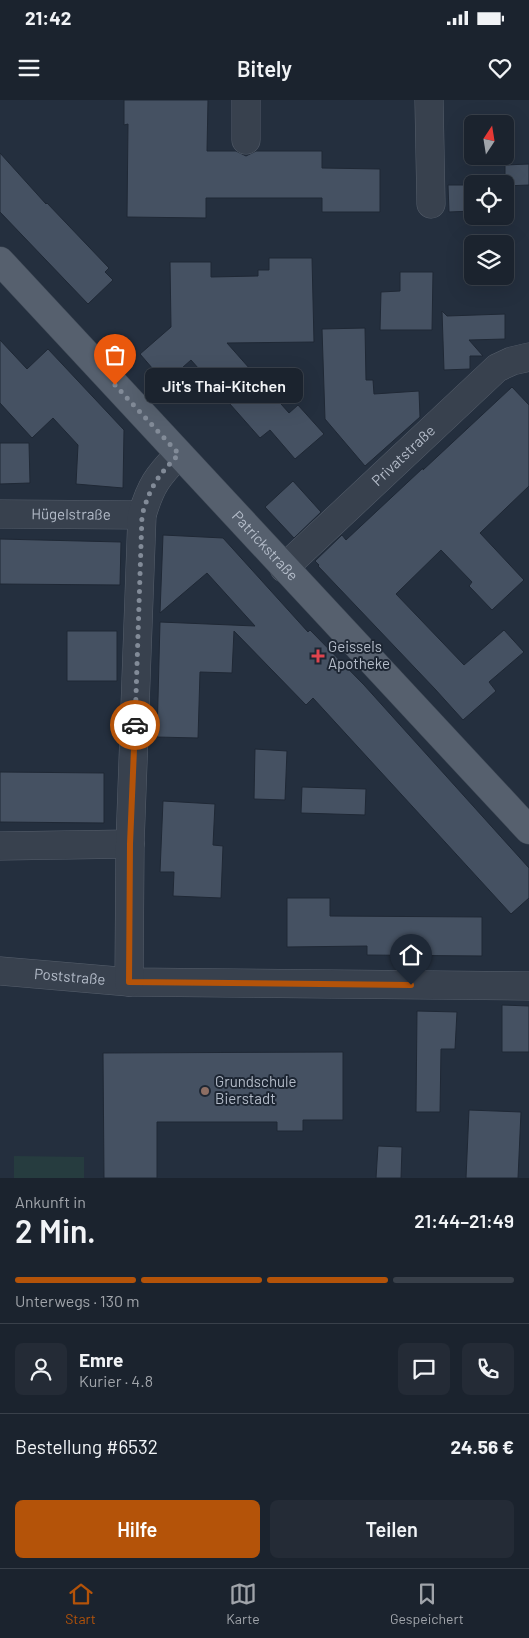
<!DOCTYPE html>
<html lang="de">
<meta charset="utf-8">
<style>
:root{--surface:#1b232e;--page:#242b36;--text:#f1f3f6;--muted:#a0a4aa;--line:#39404a;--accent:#b45309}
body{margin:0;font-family:Barlow,sans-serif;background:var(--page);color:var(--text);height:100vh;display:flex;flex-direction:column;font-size:19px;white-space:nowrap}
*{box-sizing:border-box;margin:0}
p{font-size:16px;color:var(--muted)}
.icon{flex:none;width:28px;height:28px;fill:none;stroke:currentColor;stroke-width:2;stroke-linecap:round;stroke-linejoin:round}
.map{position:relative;height:1078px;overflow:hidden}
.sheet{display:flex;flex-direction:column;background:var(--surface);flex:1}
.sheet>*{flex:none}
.needle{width:32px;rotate:12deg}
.fabs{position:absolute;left:464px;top:15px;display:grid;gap:10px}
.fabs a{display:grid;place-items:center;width:50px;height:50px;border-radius:8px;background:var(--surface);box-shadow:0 5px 20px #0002,0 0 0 1px var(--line);font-size:25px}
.pin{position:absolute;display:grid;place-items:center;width:42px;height:42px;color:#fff;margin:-51px -21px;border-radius:50% 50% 50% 0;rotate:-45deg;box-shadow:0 0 5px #0007}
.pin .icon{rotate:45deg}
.courier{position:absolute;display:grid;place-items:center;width:50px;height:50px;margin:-25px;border:4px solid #b45309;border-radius:50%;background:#fff;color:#222;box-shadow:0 1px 6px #0007}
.bubble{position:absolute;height:35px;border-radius:8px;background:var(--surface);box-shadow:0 5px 20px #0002,0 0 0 1px var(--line);font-size:16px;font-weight:600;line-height:35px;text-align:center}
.head em{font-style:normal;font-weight:600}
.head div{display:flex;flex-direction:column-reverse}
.head{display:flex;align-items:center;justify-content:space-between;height:85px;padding:0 15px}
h1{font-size:32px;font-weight:600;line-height:38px}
.bar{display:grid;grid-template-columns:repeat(4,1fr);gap:8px 5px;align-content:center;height:60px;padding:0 15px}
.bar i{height:6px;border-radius:4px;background:var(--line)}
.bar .selected{background:var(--accent)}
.bar p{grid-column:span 4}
.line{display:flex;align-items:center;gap:12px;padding:0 15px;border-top:1px solid var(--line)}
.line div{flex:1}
.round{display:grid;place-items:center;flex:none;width:52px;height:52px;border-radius:8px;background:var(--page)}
.action{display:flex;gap:10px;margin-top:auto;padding:10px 15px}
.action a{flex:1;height:58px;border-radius:8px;background:var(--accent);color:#fff;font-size:20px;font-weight:600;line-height:58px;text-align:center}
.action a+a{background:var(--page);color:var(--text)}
.status{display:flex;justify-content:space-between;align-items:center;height:35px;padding:0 25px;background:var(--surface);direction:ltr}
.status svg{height:14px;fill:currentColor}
header{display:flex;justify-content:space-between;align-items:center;height:65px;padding:0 15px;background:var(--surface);font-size:22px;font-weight:600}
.menu{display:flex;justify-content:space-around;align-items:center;height:70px;border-top:1px solid var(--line);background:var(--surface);font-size:14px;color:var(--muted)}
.menu a{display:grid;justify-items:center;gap:2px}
.menu .selected{color:var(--accent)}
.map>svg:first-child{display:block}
</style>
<div class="status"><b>21:42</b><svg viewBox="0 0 49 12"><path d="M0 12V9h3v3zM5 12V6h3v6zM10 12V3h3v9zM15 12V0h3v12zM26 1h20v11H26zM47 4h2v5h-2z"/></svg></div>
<header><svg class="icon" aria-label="menu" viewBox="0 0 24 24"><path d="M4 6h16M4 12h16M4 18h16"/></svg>Bitely<svg class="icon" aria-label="heart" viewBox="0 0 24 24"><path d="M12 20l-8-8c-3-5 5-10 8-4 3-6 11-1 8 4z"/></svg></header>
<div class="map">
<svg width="529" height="1078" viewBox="0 0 529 1078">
<rect width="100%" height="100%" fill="#242f3e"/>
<path fill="#263c3f" d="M14,1056l70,1v21h-70z"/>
<path fill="#455162" stroke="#1f2835" d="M124,0h84l-1,51h29l10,5 10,-5h66v17l58,1v43h-58v-14h-116v20l-79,-1 1,-93 -4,1z
M0,53l46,51 1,-1 62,65 -4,4 8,8 -25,24 -88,-92z
M529,64v21l-24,1v-21z
M448,85h24v26l-23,1z
M269,158h43l2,84 -87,1 62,70 9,-8 26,29 -29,25 -25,-29 -10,8 -69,-78 -26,23 -25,-29 31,-27 -1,-65h41v15l47,-1v-6h11z
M400,172h33l-1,58h-52l1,-38 19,-1z
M442,211l5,5 58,-2v25l-36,1 14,16h-13v13l-26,1z
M365,228l1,52h7l1,14 45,-3 1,26 -55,49 -40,-47 -3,-90z
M0,240l27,29 21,-20 76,81 -1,58 -47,-4 2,-39 -25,-27 -21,20 -32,-35z
M512,287l17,18v81l-49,47 44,47 -32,30 -23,-24 3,-4 -31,-32 -45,44 68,71 40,-35 20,22 -35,30 7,9 -33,29 -28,-31 -117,-123 1,-1 -4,-4 27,-26 4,5 77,-72v2z
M0,343h29l1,40 -30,1z
M293,381l28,31 -27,26 -29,-31z
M163,435l60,3 85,94 2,-2 54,55 165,183v30l-18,16 -198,-216 -7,7 -72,-74 -2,42 -32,-1 -2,66 -41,-1 3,-115 95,4 -48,-53 -47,40z
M0,439l121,3 -1,43 -120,-1z
M67,531h50v50h-50z
M255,649l32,2 -2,49 -31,-1z
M0,672l104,1v50l-104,-1z
M302,687l64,2 -1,26 -64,-2z
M163,701l52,3 -2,41 10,1 -2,52 -48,-2 1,-24h-14z
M287,798h43v18l152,1v39l-115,-1v-9l-80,1z
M502,905l27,1v46h-27z
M417,911l40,1 -2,37h-14l-1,63h-24z
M343,952v68h-40v11h-26v-9h-120v56h-53l-1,-125z
M469,1010l52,2 -3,66h-52z
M378,1046l24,1 -1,31h-25z"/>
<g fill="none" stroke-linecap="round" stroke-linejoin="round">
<defs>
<g id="minor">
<path d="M246,0v40"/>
<path d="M429,0l2,104"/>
<path id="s1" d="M0,414l142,1"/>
<path id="s2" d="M284,468l213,-200 15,-7 17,-4"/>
<path d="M0,746l130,-2"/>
<path id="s3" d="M0,871l129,11 400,4"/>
<path d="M129,882l1,-138 12,-329c9,-30 15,-38 37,-61"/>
</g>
<g id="major">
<path id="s4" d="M0,161l529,569"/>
</g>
</defs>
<use href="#minor" stroke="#565f6c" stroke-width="29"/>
<use href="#major" stroke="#414a57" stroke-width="29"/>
<use href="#minor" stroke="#38414e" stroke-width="28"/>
<use href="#major" stroke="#56606e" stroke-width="28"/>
</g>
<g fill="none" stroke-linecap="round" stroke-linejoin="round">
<path stroke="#828b98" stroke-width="5" stroke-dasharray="0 9" d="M115,285l64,69c-22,23 -28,31 -37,61l-7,210"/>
<path stroke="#b45309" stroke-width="6" d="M135,625l-5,119 -1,138 282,3"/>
</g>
<path fill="#e0444e" stroke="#1d2633" stroke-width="2" d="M315.5 548.5h5v5h5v5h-5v5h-5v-5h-5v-5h5z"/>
<circle fill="#8d6e63" stroke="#1d2633" stroke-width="2" cx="205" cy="991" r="5"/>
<g text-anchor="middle" stroke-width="4" stroke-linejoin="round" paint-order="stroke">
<g font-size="15" fill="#b4bcc9" stroke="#1d2633">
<text dy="5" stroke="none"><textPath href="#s2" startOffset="164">Privatstraße</textPath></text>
<text dy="5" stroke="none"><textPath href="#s1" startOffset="71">Hügelstraße</textPath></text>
<text dy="5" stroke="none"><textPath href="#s4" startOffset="389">Patrickstraße</textPath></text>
<text dy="5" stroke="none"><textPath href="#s3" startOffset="70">Poststraße</textPath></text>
</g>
<g font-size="15" fill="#b4bcc9" stroke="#1d2633" text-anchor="start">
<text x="328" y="552">Geissels<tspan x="328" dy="17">Apotheke</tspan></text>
<text x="215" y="987">Grundschule<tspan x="215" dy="17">Bierstadt</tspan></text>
</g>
</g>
</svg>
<div class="fabs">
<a><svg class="needle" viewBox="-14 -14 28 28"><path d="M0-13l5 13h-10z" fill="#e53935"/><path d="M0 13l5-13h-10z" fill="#a0a4aa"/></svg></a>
<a><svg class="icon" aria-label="locate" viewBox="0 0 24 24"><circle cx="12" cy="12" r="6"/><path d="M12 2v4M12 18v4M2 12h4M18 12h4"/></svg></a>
<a><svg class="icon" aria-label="layers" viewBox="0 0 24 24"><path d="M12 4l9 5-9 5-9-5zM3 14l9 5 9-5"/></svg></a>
</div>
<div class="pin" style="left:115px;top:285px;background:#ea580c"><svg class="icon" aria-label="bag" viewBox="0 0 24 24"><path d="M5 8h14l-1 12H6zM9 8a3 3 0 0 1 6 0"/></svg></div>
<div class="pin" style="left:411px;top:885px;background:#1f2937"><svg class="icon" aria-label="home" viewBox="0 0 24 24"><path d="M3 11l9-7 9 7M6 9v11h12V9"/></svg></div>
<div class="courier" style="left:135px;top:625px"><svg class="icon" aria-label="car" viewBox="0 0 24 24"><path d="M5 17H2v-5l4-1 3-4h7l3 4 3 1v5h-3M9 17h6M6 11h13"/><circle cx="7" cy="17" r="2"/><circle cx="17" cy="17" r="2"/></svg></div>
<div class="bubble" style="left:145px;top:268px;width:158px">Jit's Thai-Kitchen</div>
</div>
<section class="sheet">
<div class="head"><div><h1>2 Min.</h1><p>Ankunft in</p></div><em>21:44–21:49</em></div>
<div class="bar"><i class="selected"></i><i class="selected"></i><i class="selected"></i><i></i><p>Unterwegs · 130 m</p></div>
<div class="line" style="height:90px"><a class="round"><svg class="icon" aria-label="person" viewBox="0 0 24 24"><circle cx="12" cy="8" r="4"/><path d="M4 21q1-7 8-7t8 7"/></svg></a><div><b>Emre</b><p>Kurier · 4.8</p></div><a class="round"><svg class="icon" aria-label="chat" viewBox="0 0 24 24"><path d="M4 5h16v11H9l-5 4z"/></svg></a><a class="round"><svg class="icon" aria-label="phone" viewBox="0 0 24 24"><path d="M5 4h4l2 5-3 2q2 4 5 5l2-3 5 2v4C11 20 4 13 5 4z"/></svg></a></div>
<div class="line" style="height:65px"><div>Bestellung #6532</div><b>24.56 €</b></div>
<div class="action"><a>Hilfe</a><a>Teilen</a></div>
</section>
<nav class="menu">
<a class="selected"><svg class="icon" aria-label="home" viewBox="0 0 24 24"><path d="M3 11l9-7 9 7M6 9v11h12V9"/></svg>Start</a>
<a><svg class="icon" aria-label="map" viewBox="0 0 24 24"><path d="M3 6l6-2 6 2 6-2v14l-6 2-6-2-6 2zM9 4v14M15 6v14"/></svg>Karte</a>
<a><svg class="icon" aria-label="saved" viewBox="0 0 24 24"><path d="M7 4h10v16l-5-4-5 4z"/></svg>Gespeichert</a>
</nav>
